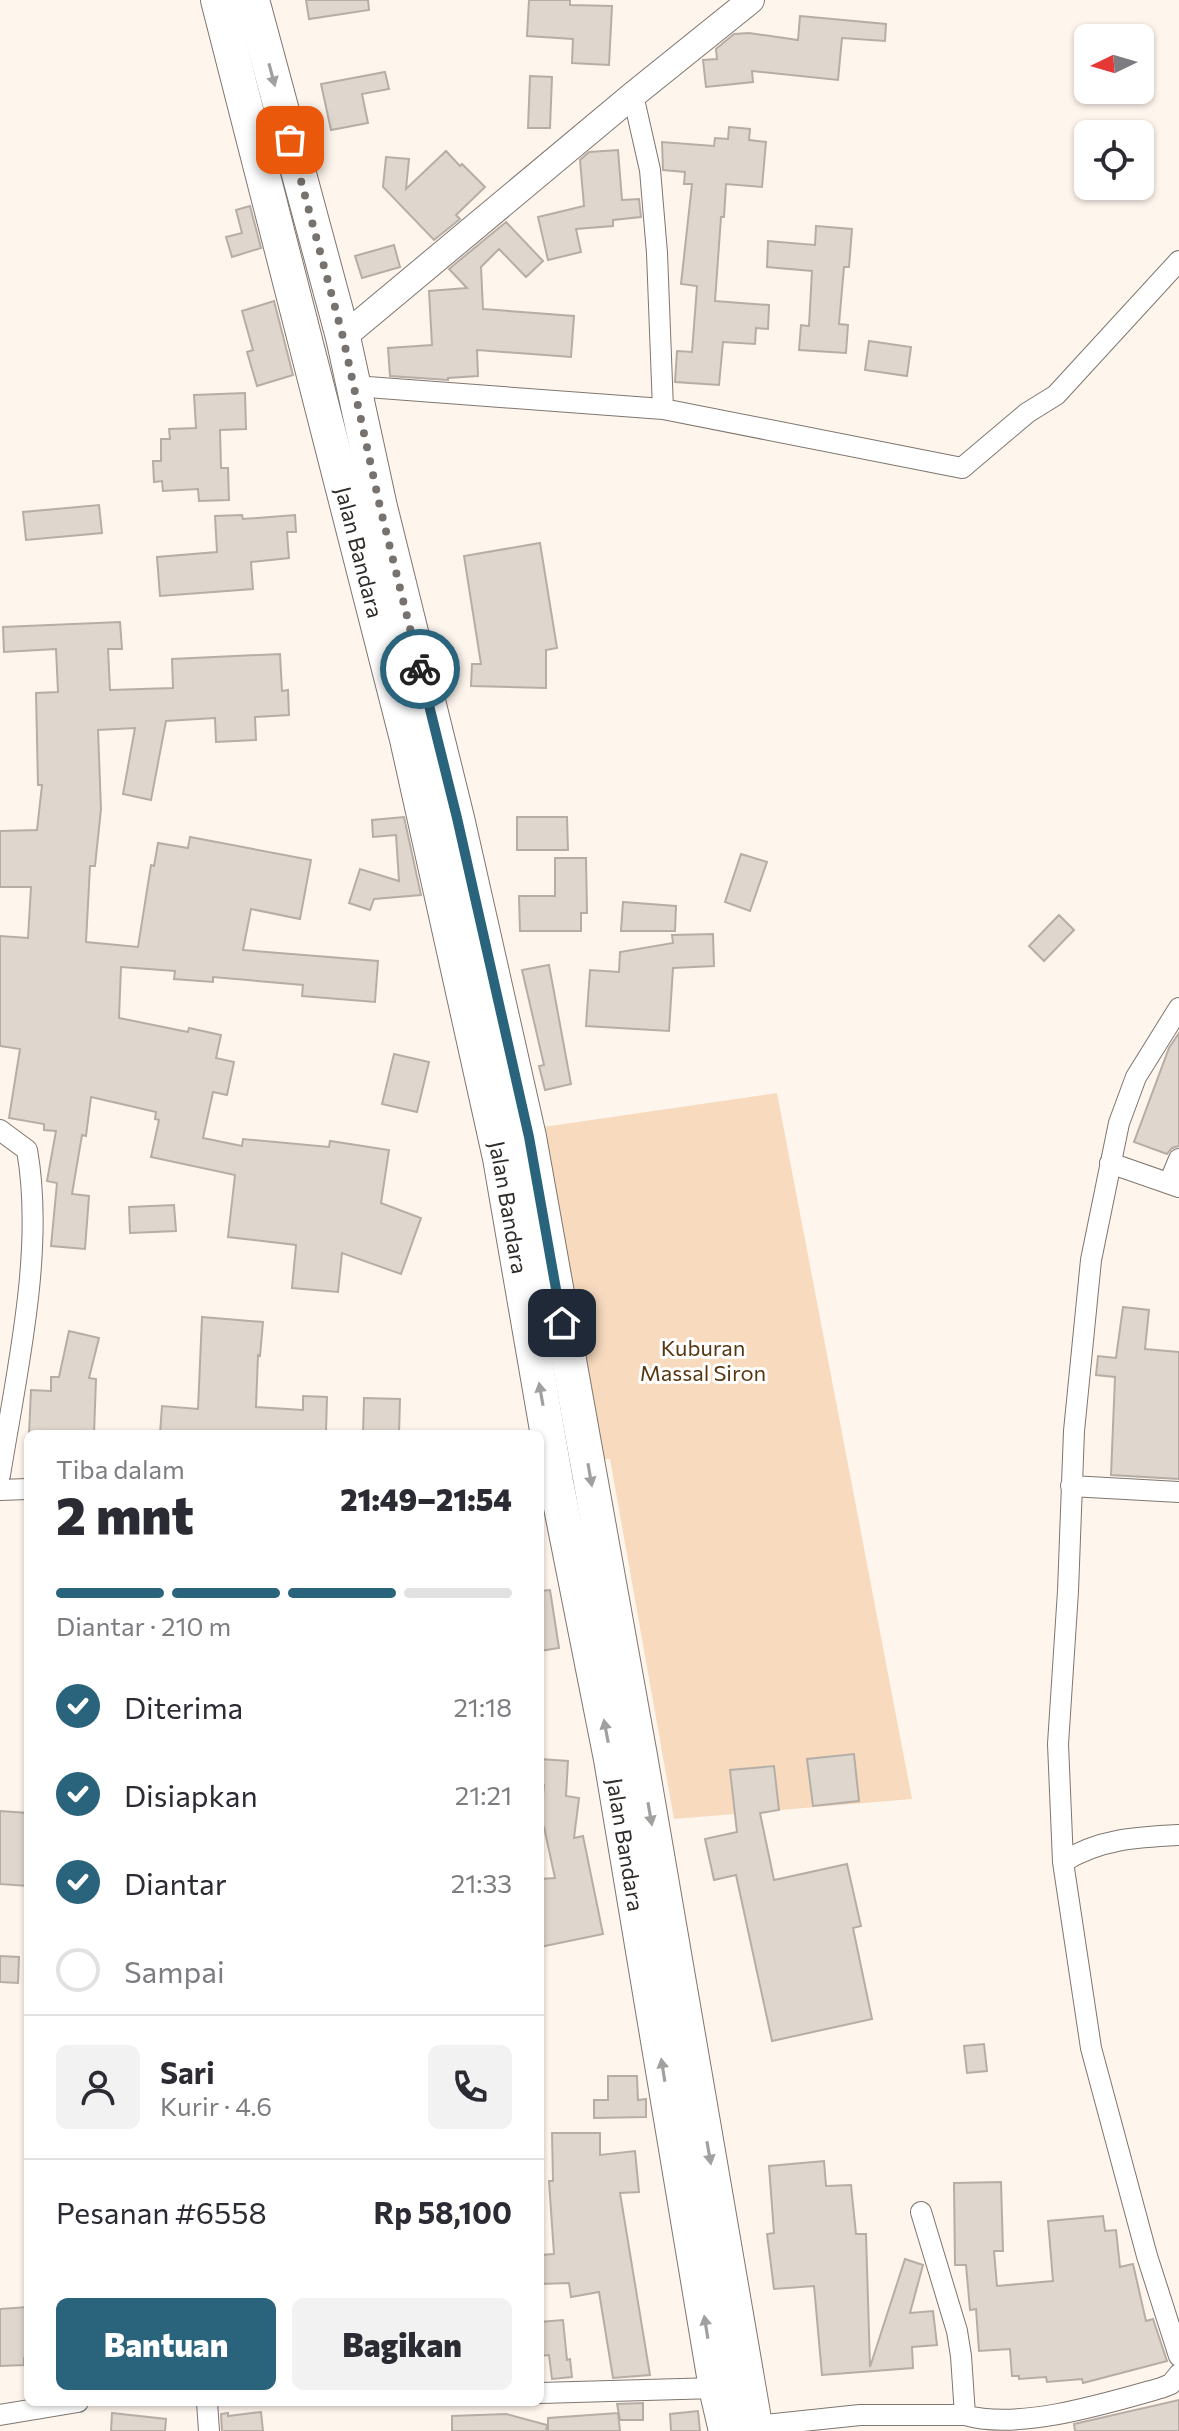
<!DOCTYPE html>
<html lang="id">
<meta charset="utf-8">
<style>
:root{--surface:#fff;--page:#f2f2f3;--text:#2b2b33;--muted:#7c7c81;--line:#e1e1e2;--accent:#29637c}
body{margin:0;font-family:Commissioner,sans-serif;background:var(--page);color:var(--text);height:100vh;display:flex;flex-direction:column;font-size:30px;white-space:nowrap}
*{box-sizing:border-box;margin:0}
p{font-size:26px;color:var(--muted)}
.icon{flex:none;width:44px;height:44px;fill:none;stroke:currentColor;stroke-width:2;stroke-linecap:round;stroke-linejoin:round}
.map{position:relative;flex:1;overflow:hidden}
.sheet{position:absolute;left:24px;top:1430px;width:520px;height:976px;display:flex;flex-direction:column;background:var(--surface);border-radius:12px;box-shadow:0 2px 6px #0004}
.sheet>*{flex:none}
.needle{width:52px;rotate:265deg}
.tools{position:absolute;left:1074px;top:24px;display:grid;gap:16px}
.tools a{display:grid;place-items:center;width:80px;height:80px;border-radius:12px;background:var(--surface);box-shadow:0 2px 6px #0004;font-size:40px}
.pin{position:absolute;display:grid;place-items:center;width:68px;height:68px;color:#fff;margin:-34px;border-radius:16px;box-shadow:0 4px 12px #0006}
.courier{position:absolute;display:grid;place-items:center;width:80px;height:80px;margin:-40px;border:6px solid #29637c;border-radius:50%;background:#fff;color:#222;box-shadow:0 2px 10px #0007}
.head em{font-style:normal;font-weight:800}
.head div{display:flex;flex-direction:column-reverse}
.head{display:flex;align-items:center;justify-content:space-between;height:136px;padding:0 32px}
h1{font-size:52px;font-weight:800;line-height:60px}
.bar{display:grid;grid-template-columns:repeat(4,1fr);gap:12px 8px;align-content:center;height:96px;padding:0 32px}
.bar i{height:10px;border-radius:6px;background:var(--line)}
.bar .on{background:var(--accent)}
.bar p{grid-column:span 4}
.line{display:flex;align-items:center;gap:20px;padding:0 32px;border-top:2px solid var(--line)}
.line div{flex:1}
.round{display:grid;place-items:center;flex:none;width:84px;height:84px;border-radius:12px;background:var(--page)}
ol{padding:0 32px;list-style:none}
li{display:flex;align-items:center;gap:24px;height:88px}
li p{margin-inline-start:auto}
li .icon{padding:8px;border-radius:50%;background:var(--accent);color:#fff;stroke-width:4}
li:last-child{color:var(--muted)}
li i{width:44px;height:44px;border:4px solid var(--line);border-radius:50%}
.action{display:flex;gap:16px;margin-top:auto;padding:16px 32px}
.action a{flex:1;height:92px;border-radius:12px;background:var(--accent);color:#fff;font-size:32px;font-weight:800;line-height:92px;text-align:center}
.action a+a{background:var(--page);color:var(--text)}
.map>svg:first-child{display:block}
</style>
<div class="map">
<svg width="1179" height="2431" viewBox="0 0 1179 2431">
<rect width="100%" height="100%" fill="#fef5ed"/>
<path fill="#f8dbbf" d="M777,1093l135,706 -238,20 -64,-360h-14l-60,-331z"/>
<path fill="#dfd7ce" stroke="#b6aea6" stroke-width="2" d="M306,0h62l1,10 -60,9z
M529,0h41v5l42,1 -3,59 -37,-2 1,-24 -46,-3z
M800,16l86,8 -1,17 -43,-3 -4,42 -86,-9 1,11 -47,5 -3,-27 14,-1 -1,-10 18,-15 15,-1 49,7z
M385,72l4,17 -27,5 6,29 -37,7 -10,-46z
M530,76l22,1 -2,51h-22z
M729,127l21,2 -1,11 17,2 -4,45 -36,-3 -2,33h-3l-6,84 54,4 -1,24 -12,-1 -1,16 -32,-2 -4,43 -44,-3 2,-31 15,1 5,-66 -16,-2 11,-100h-8l1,-12 -22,-2 -1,-28 52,4 1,-8 13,1z
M618,150l4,50 17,-1 2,18 -28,3v6l-37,3 5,23 -33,8 -10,-43 46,-11 -4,-46 9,-8z
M446,151l14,15 2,-2 23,23 -29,28 4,4 -26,21 -51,-53 3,-30 23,2 -3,30z
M250,206l11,42 -29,9 -6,-20 16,-4 -6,-23z
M506,222l37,39 -17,16 -27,-28 -18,18 2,42 91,7 -3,41 -94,-7 1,26 -30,2v2l-58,-4 -2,-28 44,-3 -3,-54 38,-3 -18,-19z
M816,226l36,3 -3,38h-5l-5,57 9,1 -2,28 -47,-3 2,-25 8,1 3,-55 -45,-4 1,-26 47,4z
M394,245l6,22 -38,11 -7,-22z
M274,301l19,74 -36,11 -10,-34 6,-2 -11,-39z
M869,341l42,6 -4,29 -42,-6z
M245,393l1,36 -26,1 1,38h7l1,32 -30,1 -1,-12 -35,2 -1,-10 -8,1 -1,-21h8v-22h9l-1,-10 27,-1 -2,-33z
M99,505l3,28 -76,7 -3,-28z
M242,515l1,4 52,-4 1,17h-9l2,26 -38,4 2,27 -93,7 -3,-39 60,-5 -2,-36z
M540,543l17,105 -11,2v38l-75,-2 1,-22h9l-17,-108z
M120,622l2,27h-14l2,41 63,-2 -1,-29 108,-5 2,37 6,-1 1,25 -34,2 1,23 -40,2 -1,-24 -49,3 -15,79 -28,-6 12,-66 -37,2 3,79 -6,57h-5l-4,76 52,5 13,-82 3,1 4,-23 30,5 2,-11 121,23 -11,59 -49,-10 -8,41 135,11 -3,41 -73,-6 1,-11 -90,-8v5l-39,-3 1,-8 -54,-4 -2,51 69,14 1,-4 32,7 -5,23 18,4 -7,33 -14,-3 -10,46 39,8 1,-7 86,8 1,-6 59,9 -8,53 40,15 -20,56 -59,-21 -4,39 -46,-4 4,-43 -68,-8 7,-62 -84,-18 8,-37 -4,-1 1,-7 -65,-15 -5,39 -4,-1 -10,59 17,2 -4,53 -34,-3 6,-63 -10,-2 9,-50 -12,-1v-6l-35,-6 11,-69 -20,-3v-110l28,2 3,-51h-31v-56l37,-1 5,-45h-4l-2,-92 22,-1 -2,-43 -52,3 -1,-25z
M404,817l17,78 -47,4 -4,11 -21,-7 11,-34 39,12 -3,-46 -23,2 -1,-17z
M517,817h50l1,33h-51z
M741,854l26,8 -17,49 -25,-9z
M555,858h31l1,55h-6v18h-61l-1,-35h36z
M623,902l53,4 -1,25h-54z
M1059,915l15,15 -30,31 -15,-15z
M713,934l1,32 -41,2 -4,63 -83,-5 4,-56 29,2 1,-20 53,-9 -1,-8z
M549,965l22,119 -26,6 -6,-24 5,-1 -22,-95z
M1179,1033v113l-7,2 -5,6 -33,-12 35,-94z
M394,1054l35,8 -12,50 -35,-8z
M174,1205l2,26 -46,2 -1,-26z
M1123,1307l26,3 -4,39 34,3v127l-68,-4 4,-98 -19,-2 2,-19 18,2z
M202,1317l61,5 -3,34 -2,-1 -2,52 47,3v-14l24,1 -1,36 -166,1 2,-28 36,3z
M69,1331l30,7 -10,40 7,1 -2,55h-65l2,-44 20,1v-14h8z
M364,1398l36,1 -1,35h-36z
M550,1590l9,58 -19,3v-60z
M854,1754l5,47 -46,5 -6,-47z
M540,1759l28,2 -2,35 13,2 -5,40 9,-2 20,98 -63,13v-68l15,-1 -11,-51 -4,-1 4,-41 -4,-1z
M774,1766l5,44 -19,3 14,67 73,-16 14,62 -8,2 19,91 -100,22 -36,-166 -22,5 -9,-41 32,-7 -7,-62z
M0,1811l28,2v73l-28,-2z
M0,1956l19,1 -1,26 -18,-1z
M984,2044l3,27 -20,2 -3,-27z
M608,2076h29l1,24 8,-1v18l-52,1v-18h14z
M552,2133h48v22l35,-4 4,41 -19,1 30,182 -37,3 -14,-86 -28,5 -2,-14 -29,1v-29l14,-1 -5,-73h4z
M824,2161l2,25 25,-1 5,49h10l4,133 35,-108 18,6 -13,48 23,-2 4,34 -25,2 1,21 -91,7 -8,-89 -40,3 -7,-55 7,-1 -5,-67z
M1001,2182l2,69h-9l3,35 56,-5 -5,-60 55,-5 2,15 11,-1 4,37 13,-3 13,57 7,-2 14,42 -84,22 -1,-4 -35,3 -1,-5 -27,2v-3h-7l-2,-27 -31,2 -3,-42 -6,1 -4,-45h-11l-1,-82z
M28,2307v50l-4,1v7l-24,1v-57z
M563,2320l4,40 3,-1 2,18 -20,2 -3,-24 -9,1v-34z
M1179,2400v31h-104l-1,-7z
M643,2403v17h-23l-3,-16z
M698,2411l2,20h-29l-1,-17z
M261,2412l2,19h-41l-1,-17 7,-1v3z
M112,2413l54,6 -1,12h-54z
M618,2413l2,18h-72v-13z
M506,2414l41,11 -1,6h-94v-15z"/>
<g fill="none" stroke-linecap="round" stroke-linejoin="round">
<defs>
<path id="minor" d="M633,95l17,75 7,83 6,156
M354,386l309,23 299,59 65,-55 29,-18 123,-134
M1179,1008l-43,69 -17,46 -28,137 -17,171 -6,160 -10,153 5,118 28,186 56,208 32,100
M0,1130l27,20c18,101 -11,225 -27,325
M1110,1163l69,24
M1169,1183l10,-24
M1071,1486l108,6
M0,1490l28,-1
M1063,1862c36,-23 74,-25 116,-27
M921,2212l36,119 4,25 4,59
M540,2393l176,-5
M207,2402l2,29
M0,2415l78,-13
M755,2426l105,-11h105c53,16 143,-12 196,-27l10,-4 8,-10"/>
<path id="tertiary" d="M343,337l290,-242 118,-95"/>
<g id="trunk">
<path id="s1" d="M218,0l189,739 93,419 56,324 55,277 105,629 10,43"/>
<path d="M252,0l91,337 37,170 77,311 72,319 111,619 116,675"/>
</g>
</defs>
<use href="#minor" stroke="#7e766f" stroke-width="22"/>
<use href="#tertiary" stroke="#7e766f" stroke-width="28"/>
<use href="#trunk" stroke="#7e766f" stroke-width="36"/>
<use href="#minor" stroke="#fff" stroke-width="20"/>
<use href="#tertiary" stroke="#fff" stroke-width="26"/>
<use href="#trunk" stroke="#fff" stroke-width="34"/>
</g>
<defs><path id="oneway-solid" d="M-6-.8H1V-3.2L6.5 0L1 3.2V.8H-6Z" transform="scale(2)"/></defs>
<g fill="#a1a09e">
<use href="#oneway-solid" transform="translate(272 75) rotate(75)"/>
<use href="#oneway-solid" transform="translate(541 1394) rotate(-100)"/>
<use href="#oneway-solid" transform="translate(590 1475) rotate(80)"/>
<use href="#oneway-solid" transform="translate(606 1731) rotate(-101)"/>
<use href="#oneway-solid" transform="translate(650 1814) rotate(80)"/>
<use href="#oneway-solid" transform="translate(663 2070) rotate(-99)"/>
<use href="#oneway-solid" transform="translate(709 2153) rotate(80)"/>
<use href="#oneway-solid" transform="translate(706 2327) rotate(-99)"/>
</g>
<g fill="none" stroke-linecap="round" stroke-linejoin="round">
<path stroke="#77726d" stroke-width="8" stroke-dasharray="0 14.4" d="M290,140l53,197 37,170 40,162"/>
<path stroke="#29637c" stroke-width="10" d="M420,669l37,149 72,319 33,186"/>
</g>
<g text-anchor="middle" stroke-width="6" stroke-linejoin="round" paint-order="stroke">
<g font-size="22" fill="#2e2b28" stroke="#fff">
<text dy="8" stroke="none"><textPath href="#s1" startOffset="570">Jalan Bandara</textPath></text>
<text dy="8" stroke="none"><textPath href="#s1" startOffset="1242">Jalan Bandara</textPath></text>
<text dy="8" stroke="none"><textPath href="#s1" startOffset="1890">Jalan Bandara</textPath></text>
</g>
<g font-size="22" fill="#583710" stroke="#fff">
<text x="703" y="1356">Kuburan<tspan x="703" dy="25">Massal Siron</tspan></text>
</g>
</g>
</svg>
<div class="tools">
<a><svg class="needle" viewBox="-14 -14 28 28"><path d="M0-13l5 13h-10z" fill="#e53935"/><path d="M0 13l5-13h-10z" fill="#7c7c81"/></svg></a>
<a><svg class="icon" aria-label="locate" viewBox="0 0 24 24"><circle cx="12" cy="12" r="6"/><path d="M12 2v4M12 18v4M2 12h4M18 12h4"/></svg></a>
</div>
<div class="pin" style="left:290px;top:140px;background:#ea580c"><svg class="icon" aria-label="bag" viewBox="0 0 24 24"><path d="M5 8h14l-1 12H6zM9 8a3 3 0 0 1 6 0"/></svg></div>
<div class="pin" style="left:562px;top:1323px;background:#1f2937"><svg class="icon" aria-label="home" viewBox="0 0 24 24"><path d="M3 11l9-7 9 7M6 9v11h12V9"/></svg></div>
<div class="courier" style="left:420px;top:669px"><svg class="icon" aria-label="bike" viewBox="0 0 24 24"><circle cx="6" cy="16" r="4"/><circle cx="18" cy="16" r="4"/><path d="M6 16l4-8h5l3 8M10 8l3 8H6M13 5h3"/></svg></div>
<section class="sheet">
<div class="head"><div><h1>2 mnt</h1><p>Tiba dalam</p></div><em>21:49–21:54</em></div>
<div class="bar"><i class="on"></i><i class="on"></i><i class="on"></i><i></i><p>Diantar · 210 m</p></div>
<ol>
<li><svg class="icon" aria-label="check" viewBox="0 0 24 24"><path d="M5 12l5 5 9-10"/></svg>Diterima<p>21:18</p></li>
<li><svg class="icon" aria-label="check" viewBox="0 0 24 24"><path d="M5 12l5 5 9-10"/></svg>Disiapkan<p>21:21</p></li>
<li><svg class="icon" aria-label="check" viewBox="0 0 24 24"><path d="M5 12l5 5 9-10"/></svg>Diantar<p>21:33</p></li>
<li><i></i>Sampai</li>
</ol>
<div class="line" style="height:144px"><a class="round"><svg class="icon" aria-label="person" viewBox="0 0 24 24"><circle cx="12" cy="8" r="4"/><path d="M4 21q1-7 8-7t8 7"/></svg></a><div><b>Sari</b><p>Kurir · 4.6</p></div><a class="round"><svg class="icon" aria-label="phone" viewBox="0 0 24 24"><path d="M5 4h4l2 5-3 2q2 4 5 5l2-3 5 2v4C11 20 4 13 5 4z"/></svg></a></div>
<div class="line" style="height:104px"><div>Pesanan #6558</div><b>Rp 58,100</b></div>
<div class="action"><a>Bantuan</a><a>Bagikan</a></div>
</section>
</div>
